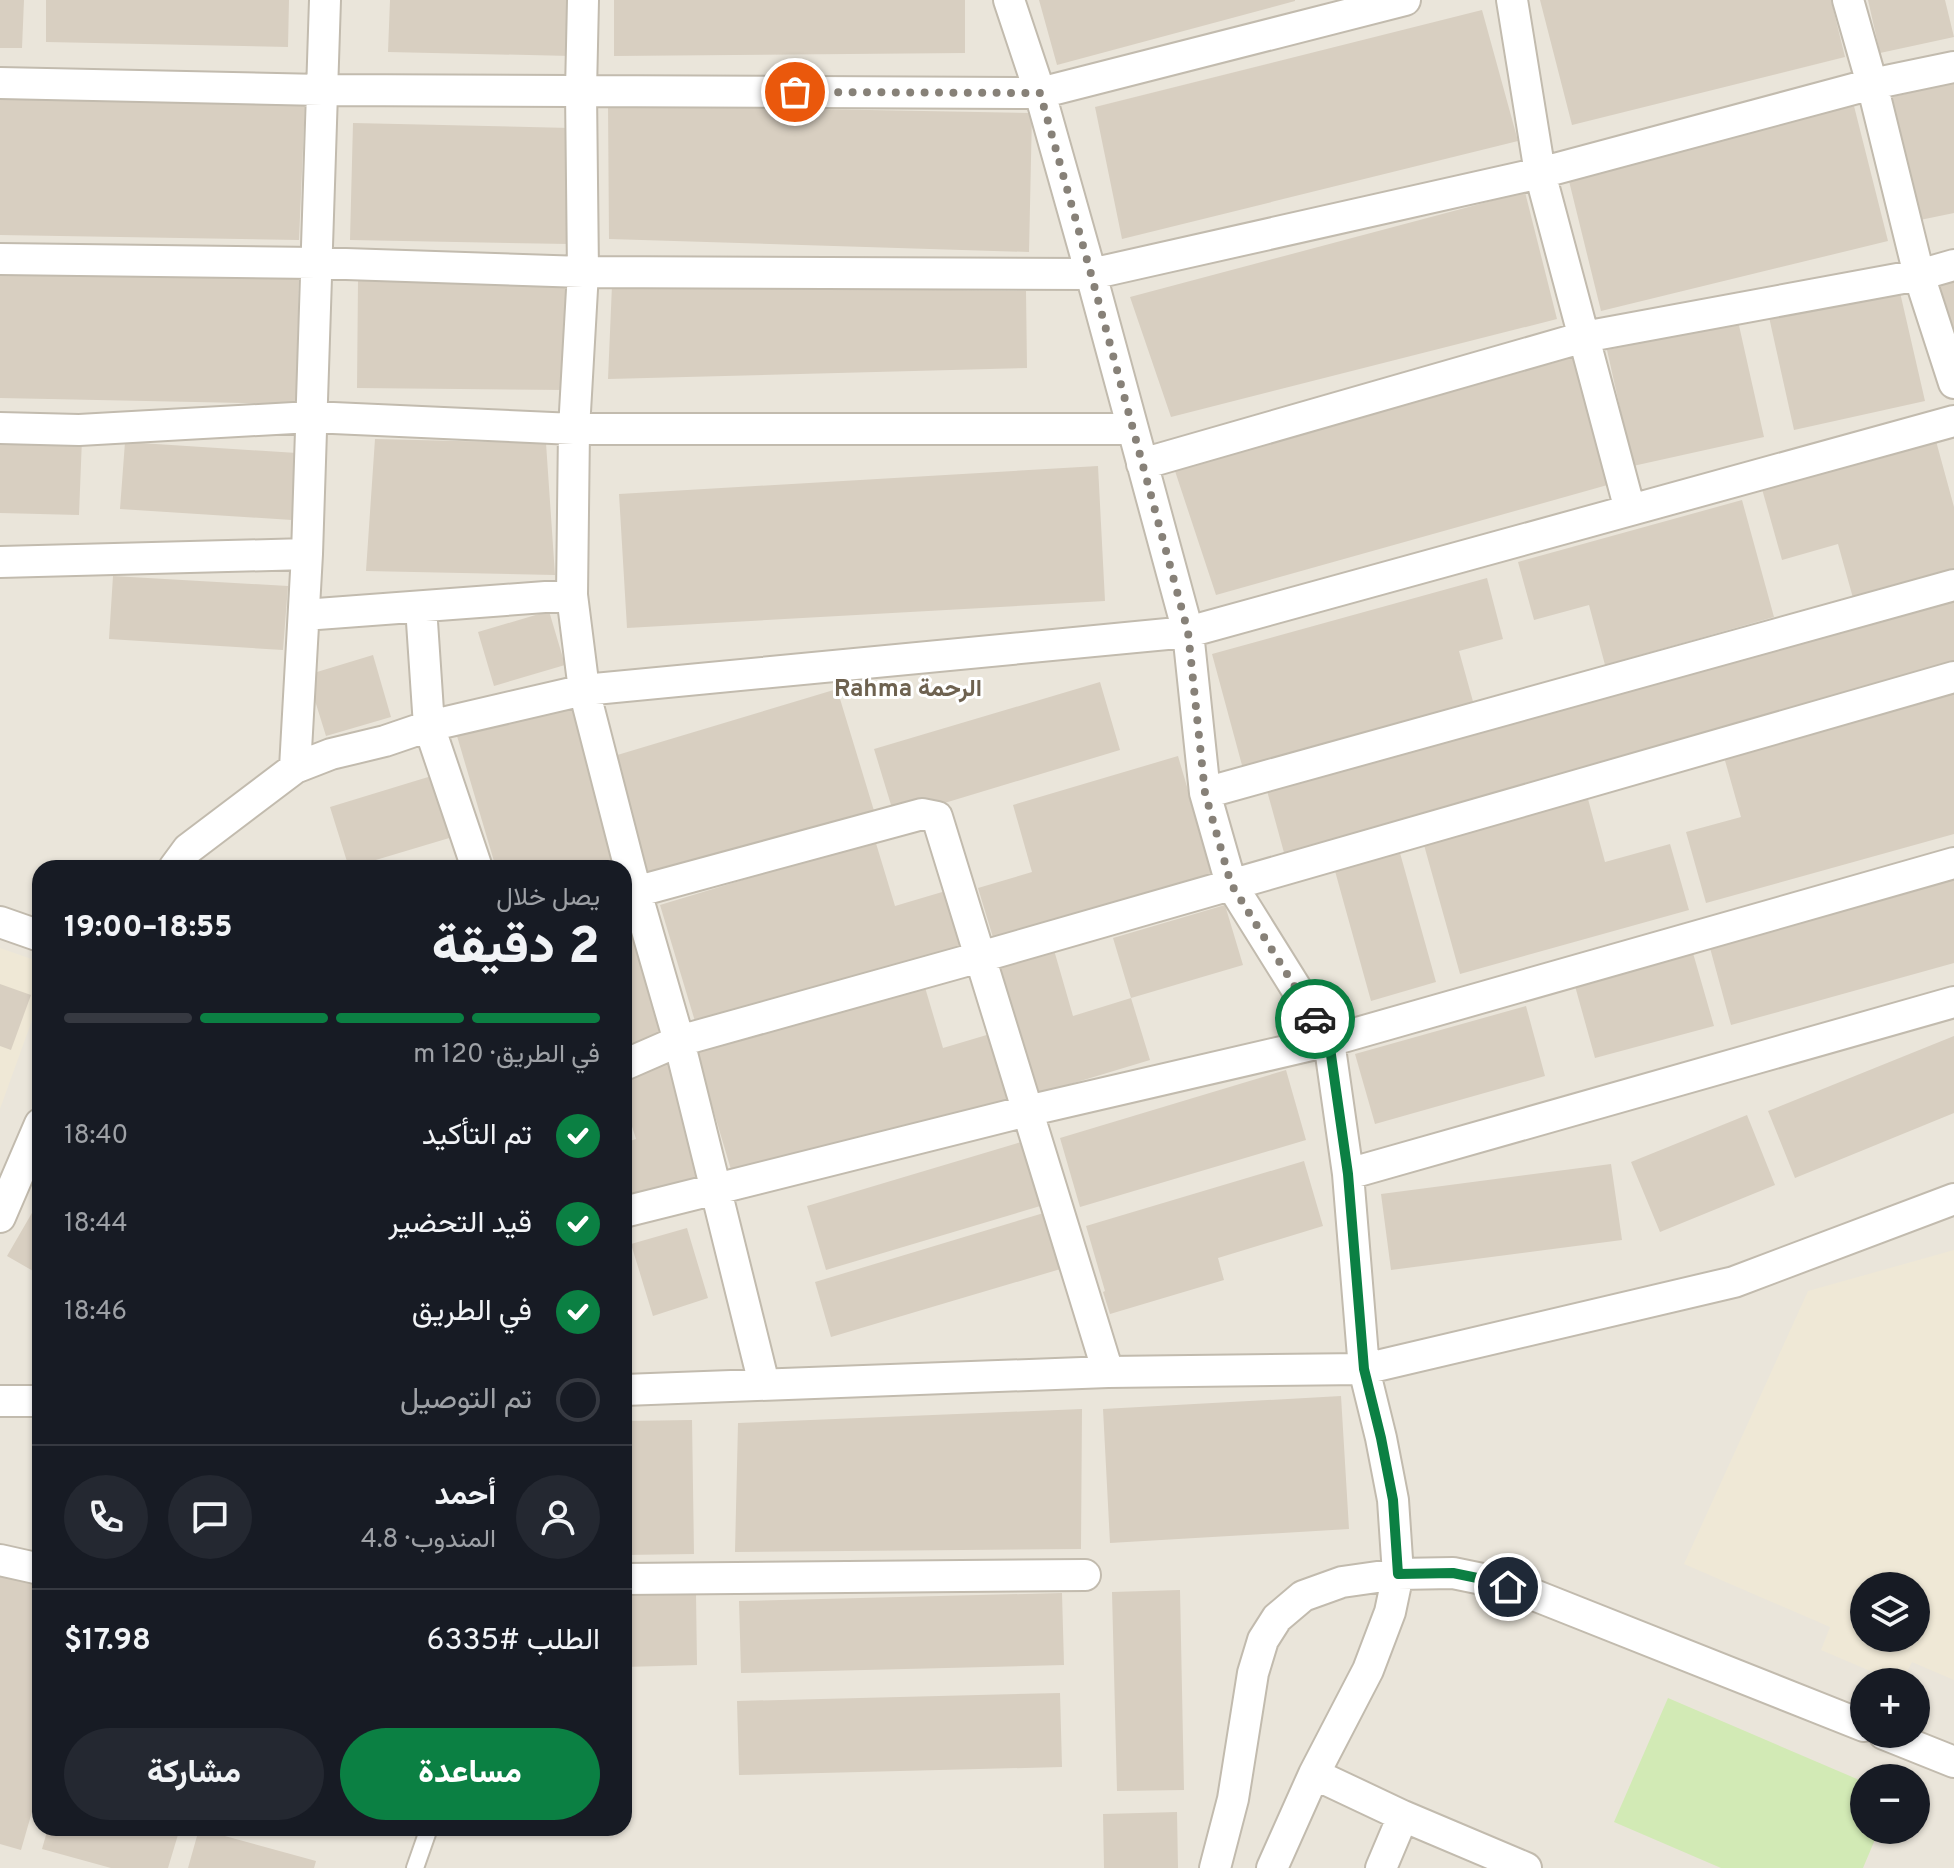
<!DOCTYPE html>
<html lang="ar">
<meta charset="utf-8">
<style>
:root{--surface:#171b24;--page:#242831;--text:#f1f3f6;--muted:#9ea1a6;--line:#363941;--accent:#0b8043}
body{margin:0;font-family:Overpass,Vazirmatn,sans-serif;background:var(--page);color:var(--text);direction:rtl;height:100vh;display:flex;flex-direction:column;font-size:30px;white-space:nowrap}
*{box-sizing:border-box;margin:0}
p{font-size:26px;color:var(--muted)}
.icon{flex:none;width:44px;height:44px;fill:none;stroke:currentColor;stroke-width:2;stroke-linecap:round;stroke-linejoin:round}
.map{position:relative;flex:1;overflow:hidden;direction:ltr}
.side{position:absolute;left:32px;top:860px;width:600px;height:976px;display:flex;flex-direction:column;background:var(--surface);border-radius:24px;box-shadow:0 2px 6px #0004;direction:rtl}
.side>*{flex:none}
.buttons{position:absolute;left:1850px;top:1572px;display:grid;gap:16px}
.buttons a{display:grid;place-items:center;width:80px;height:80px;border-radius:50%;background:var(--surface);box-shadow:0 2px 6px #0004;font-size:40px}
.pin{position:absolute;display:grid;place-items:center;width:68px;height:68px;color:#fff;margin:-34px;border:4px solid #fff;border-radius:50%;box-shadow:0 2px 8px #0007}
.courier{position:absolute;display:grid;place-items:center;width:80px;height:80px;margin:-40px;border:6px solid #0b8043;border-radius:50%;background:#fff;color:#222;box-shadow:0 2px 10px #0007}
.overview em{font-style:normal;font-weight:800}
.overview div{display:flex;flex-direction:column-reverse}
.overview{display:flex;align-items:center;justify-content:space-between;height:136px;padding:0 32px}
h1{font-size:52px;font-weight:800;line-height:60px}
.bar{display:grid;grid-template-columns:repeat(4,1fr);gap:12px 8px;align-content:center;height:96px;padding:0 32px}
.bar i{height:10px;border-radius:6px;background:var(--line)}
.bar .active{background:var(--accent)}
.bar p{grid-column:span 4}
.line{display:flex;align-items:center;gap:20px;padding:0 32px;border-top:2px solid var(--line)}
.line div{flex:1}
.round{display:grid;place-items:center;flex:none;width:84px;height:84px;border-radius:42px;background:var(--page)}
ol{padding:0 32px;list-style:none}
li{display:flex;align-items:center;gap:24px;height:88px}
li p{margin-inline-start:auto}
li .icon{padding:8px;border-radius:50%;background:var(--accent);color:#fff;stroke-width:4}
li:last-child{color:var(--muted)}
li i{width:44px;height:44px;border:4px solid var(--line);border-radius:50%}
.cta{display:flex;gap:16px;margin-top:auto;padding:16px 32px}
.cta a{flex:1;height:92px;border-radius:48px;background:var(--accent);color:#fff;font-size:32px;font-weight:800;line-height:92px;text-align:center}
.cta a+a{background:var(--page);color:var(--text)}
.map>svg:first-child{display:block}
</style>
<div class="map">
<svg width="1954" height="1868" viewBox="0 0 1954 1868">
<rect width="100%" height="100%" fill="#f6f3ec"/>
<path fill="#eae5da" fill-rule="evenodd" d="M0,0h1954v1868h-1954zM40,868h584v960h-584zM1864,1586h52v52h-52zM1864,1682h52v52h-52zM1864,1778h52v52h-52z"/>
<path fill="#efe8d6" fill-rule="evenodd" d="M0,948l40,14v36l-40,111z
M1954,1250v430l-42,-18 -10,20h-6l-75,-32 9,-23 -146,-63 124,-273zM1864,1586h52v52h-52z"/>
<path fill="#d2eab5" d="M1668,1698l196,84v48h15l-16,38h-142l-107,-46z"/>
<path fill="#d8cfc1" d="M0,0h24l-2,48h-22z
M46,0h243l-1,47 -242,-5z
M390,0h182l-1,56 -183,-4z
M614,0h351v53l-351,3z
M1039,0h256v1l-238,64z
M1540,0h291l14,57 -273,68z
M1868,0h77l9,37 -74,16z
M1482,10l36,131 -396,98 -27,-132z
M1954,83v130l-34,7 -28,-123z
M0,97l305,5 -6,138 -299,-5z
M608,105l424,8 -3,139 -420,-13z
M1854,106l34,135 -287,70 -33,-134z
M353,123l218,5 -2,116 -219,-4z
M1525,192l32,127 -386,98 -41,-120z
M0,269l299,6 -3,129 -296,-6z
M1954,272v78h-1l-17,-74z
M358,281l211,2 -2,107 -210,-2z
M612,285l414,6 1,77 -419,11z
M1899,288l26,113 -131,29 -25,-113z
M1738,321l26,116 -131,29 -26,-116z
M1574,357l37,127 -395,111 -41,-124z
M0,435l82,3 -3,77 -79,-2z
M375,439l171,4 9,132 -189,-4z
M1936,441l18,66v63l-101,28 -15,-54 -56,16 -20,-71z
M125,442l172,11 -5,67 -172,-11z
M1098,466l7,135 -478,27 -8,-134z
M1742,500l32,117 -169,48 -16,-60 -55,15 -16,-58z
M113,576l175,10 -5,64 -174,-11z
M1487,578l16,61 -44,12 15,54 -231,64 -31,-115z
M1954,595v79l-668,186 -20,-73z
M549,611l16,54 -71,21 -16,-54z
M373,655l18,62 -65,19 -19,-61z
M1100,682l20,68 -225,68 -21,-69z
M837,689l38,125 -225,66 -36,-124z
M1954,692v142l-248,69 -20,-71 55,-15 -17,-60z
M570,702l50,166h-124l-39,-132z
M1178,756l36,123 -219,65 -17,-56 54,-16 -19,-67z
M438,774l18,62 -107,32 -19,-61z
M1588,799l17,63 65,-18 19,66 -229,64 -36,-129z
M875,840l20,66 54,-16 18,58 -270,80 -37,-123z
M1400,853l36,129 -65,19 -36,-130z
M1954,880v83l-223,62 -21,-77z
M1225,905l18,60 -112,33 -18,-60z
M635,909l37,124 -48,14v-135z
M1054,950l19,66 58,-18 19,62 -116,35 -38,-128z
M1693,953l21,73 -119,32 -20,-72z
M0,984l31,11 -20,55 -11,-4z
M924,984l19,64 47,-14 20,66 -275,83 -39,-131z
M1526,1006l19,70 -170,48 -20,-70z
M1954,1036v77l-159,65 -27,-67z
M674,1062l36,118 -86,26v-63l12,-4 -12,-38v-24z
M1286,1070l20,70 -226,67 -20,-69z
M1747,1115l28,70 -115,47 -29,-70z
M1028,1140l19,64 -221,66 -19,-64z
M1304,1161l19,65 -105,32 6,22 -114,34 -7,-22 2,-1 -19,-65z
M1611,1164l11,76 -231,30 -10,-76z
M40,1199v76l-33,-19z
M1047,1212l17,56 -233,69 -16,-55z
M687,1228l21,70 -55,18 -22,-72z
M1341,1396l8,133 -239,14 -7,-134z
M1082,1409l-1,140 -346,3 3,-129z
M692,1420l2,134 -70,1v-134z
M0,1564l40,11v209l-19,66 -21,-6z
M1180,1590l4,200 -67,1 -5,-199z
M696,1593l1,72 -73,2v-72z
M1062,1593l2,72 -323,8 -2,-72z
M1060,1693l2,74 -323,8 -2,-74z
M1177,1812l1,56h-74l-1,-54z
M48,1828h132l-12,40h-57l-69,-19z
M199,1829l117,32 -2,7h-126z"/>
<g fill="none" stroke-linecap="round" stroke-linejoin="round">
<defs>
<path id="lane" d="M415,1868l14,-40"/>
<path id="street" d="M583,0l-2,91 2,181 -9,157 -2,166 12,95 52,202 43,149 85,343
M1009,0l31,93 51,181 97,358 17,161 26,91 98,157 19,133 16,195 17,69 12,62 5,74 -8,38 -22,58 -54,104 -42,94
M1512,0l28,173 90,337
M1848,0l24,84 47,191 35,108
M0,83l322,7 718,3 365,-93
M0,259l316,4 267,9 508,2 449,-101 332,-89 82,-17
M0,428l79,2 232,-13 263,12h558
M1142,464l442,-127 335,-62 35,-10
M0,562l307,-8
M421,607l8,119 155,-36 604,-58 766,-211
M304,615l268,-20
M295,768l12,-214 18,-554
M1205,793l749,-208
M174,868l14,-19 107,-81 36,-14 54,-13 44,-15 48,142
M624,895l298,-81 15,3 171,555
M0,922l40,14
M624,1065l55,-24 301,-84 974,-280
M1348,1174l606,-172
M624,1212l403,-101 302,-70 625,-178
M0,1217l40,-93
M624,1390l484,-18 256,-3 370,-87 220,-83
M0,1401h40
M0,1560l40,9
M624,1579l461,-4
M1884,1734l70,28
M1314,1774l89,42
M1215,1868l18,-69 20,-126 10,-33 14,-22 26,-22 39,-14 56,-8 55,-1 34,7 42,13 335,133
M1381,1868l22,-52 123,52"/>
</defs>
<use href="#lane" stroke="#c2bbae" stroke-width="20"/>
<use href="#street" stroke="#c2bbae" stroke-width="34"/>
<use href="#lane" stroke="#fff" stroke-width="16"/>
<use href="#street" stroke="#fff" stroke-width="30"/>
</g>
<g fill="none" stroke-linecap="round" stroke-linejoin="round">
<path stroke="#878178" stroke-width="8" stroke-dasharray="0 14.4" d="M795,92l245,1 51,181 97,358 17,161 26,91 84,135"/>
<path stroke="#0b8043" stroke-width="10" d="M1315,1019l14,22 19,133 16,195 17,69 12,62 5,74 55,-1 34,7 21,7"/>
</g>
<g text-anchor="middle" stroke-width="6" stroke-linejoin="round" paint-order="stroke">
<g font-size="24" font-weight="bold" fill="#6e6250" stroke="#fff">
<text x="908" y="696">Rahma الرحمة</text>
</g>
</g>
</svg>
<div class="buttons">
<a><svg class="icon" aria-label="layers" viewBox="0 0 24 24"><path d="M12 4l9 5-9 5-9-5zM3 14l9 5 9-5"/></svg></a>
<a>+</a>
<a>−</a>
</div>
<div class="pin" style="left:795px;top:92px;background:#ea580c"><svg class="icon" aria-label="bag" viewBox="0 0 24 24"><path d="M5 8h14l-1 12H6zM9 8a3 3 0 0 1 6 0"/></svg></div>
<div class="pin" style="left:1508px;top:1587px;background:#1f2937"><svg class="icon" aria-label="home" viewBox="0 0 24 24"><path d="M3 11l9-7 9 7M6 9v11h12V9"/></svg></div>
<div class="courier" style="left:1315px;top:1019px"><svg class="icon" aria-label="car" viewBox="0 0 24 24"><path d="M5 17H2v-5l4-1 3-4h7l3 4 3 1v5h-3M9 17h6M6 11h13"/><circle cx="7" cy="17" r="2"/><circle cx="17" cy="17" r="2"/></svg></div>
<section class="side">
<div class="overview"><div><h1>2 دقيقة</h1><p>يصل خلال</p></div><em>18:55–19:00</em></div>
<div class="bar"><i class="active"></i><i class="active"></i><i class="active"></i><i></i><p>في الطريق · 120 m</p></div>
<ol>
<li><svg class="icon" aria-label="check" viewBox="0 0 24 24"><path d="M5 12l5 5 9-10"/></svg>تم التأكيد<p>18:40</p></li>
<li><svg class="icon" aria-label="check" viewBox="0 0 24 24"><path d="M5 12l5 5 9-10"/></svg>قيد التحضير<p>18:44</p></li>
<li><svg class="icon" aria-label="check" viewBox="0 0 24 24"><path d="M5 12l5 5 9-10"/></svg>في الطريق<p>18:46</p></li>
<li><i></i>تم التوصيل</li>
</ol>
<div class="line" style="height:144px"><a class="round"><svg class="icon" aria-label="person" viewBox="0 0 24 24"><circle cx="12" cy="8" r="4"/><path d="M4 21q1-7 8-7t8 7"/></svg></a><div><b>أحمد</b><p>المندوب · 4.8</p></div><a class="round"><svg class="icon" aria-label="chat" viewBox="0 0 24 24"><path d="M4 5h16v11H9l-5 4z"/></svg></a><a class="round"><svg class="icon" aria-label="phone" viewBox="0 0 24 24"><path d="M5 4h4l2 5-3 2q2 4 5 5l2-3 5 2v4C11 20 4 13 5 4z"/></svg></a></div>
<div class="line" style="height:104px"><div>الطلب #6335</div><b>$17.98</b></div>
<div class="cta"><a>مساعدة</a><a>مشاركة</a></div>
</section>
</div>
